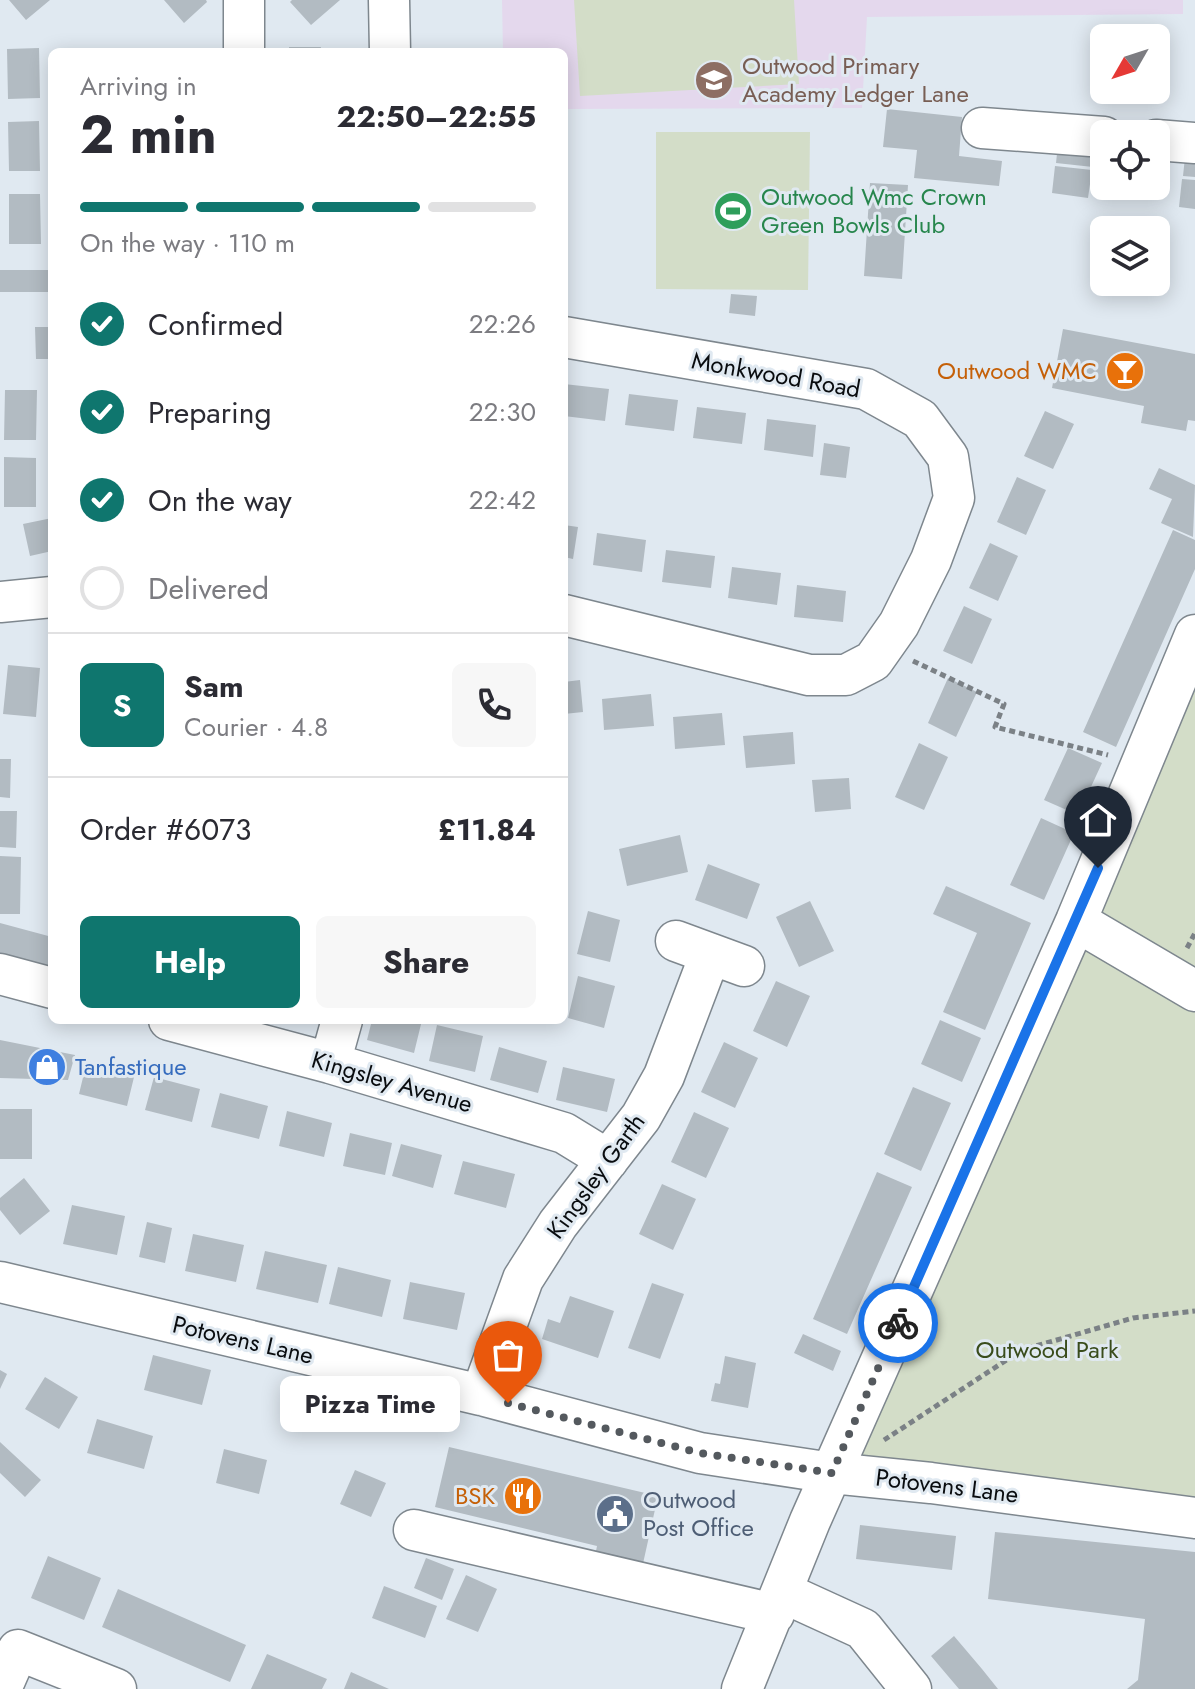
<!DOCTYPE html>
<meta charset="utf-8">
<style>
:root{--surface:#fff;--page:#f7f7f7;--text:#2b2b33;--muted:#7c7c81;--line:#e1e1e2;--accent:#0f766e}
body{margin:0;font-family:Jost,sans-serif;background:var(--page);color:var(--text);height:100vh;display:flex;flex-direction:column;font-size:30px;white-space:nowrap}
*{box-sizing:border-box;margin:0}
p{font-size:26px;color:var(--muted)}
.icon{flex:none;width:44px;height:44px;fill:none;stroke:currentColor;stroke-width:2;stroke-linecap:round;stroke-linejoin:round}
.map{position:relative;flex:1;overflow:hidden}
.drawer{position:absolute;left:48px;top:48px;width:520px;height:976px;display:flex;flex-direction:column;background:var(--surface);border-radius:12px;box-shadow:0 4px 20px #0003}
.drawer>*{flex:none}
.needle{width:52px;rotate:231deg}
.tools{position:absolute;left:1090px;top:24px;display:grid;gap:16px}
.tools a{display:grid;place-items:center;width:80px;height:80px;border-radius:12px;background:var(--surface);box-shadow:0 4px 20px #0003;font-size:40px}
.pin{position:absolute;display:grid;place-items:center;width:68px;height:68px;color:#fff;margin:-82px -34px;border-radius:50% 50% 50% 0;rotate:-45deg;box-shadow:0 0 8px #0007}
.pin .icon{rotate:45deg}
.courier{position:absolute;display:grid;place-items:center;width:80px;height:80px;margin:-40px;border:6px solid #1a73e8;border-radius:50%;background:#fff;color:#222;box-shadow:0 2px 10px #0007}
.bubble{position:absolute;height:56px;border-radius:12px;background:var(--surface);box-shadow:0 4px 20px #0003;font-size:26px;font-weight:700;line-height:56px;text-align:center}
.overview em{font-style:normal;font-weight:700}
.overview div{display:flex;flex-direction:column-reverse}
.overview{display:flex;align-items:center;justify-content:space-between;height:136px;padding:0 32px}
h1{font-size:52px;font-weight:700;line-height:60px}
.bar{display:grid;grid-template-columns:repeat(4,1fr);gap:12px 8px;align-content:center;height:96px;padding:0 32px}
.bar i{height:10px;border-radius:6px;background:var(--line)}
.bar .current{background:var(--accent)}
.bar p{grid-column:span 4}
.line{display:flex;align-items:center;gap:20px;padding:0 32px;border-top:2px solid var(--line)}
.line div{flex:1}
.round{display:grid;place-items:center;flex:none;width:84px;height:84px;border-radius:12px;background:var(--page)}
ol{padding:0 32px;list-style:none}
li{display:flex;align-items:center;gap:24px;height:88px}
li p{margin-inline-start:auto}
li .icon{padding:8px;border-radius:50%;background:var(--accent);color:#fff;stroke-width:4}
li:last-child{color:var(--muted)}
li i{width:44px;height:44px;border:4px solid var(--line);border-radius:50%}
.action{display:flex;gap:16px;margin-top:auto;padding:16px 32px}
.action a{flex:1;height:92px;border-radius:12px;background:var(--accent);color:#fff;font-size:32px;font-weight:700;line-height:92px;text-align:center}
.action a+a{background:var(--page);color:var(--text)}
.map>svg:first-child{display:block}
</style>
<div class="map">
<svg width="1195" height="1689" viewBox="0 0 1195 1689">
<rect width="100%" height="100%" fill="#e0e9f1"/>
<path fill="#e4d8ed" d="M502,0h681v14l-316,3 -5,91 -298,1v-57h-61z"/>
<path fill="#d3ddc8" d="M574,0h220l5,84 -219,12z
M656,132h154l-2,158 -152,-1z
M1195,635v883l-363,-45z"/>
<path fill="#b2bbc2" d="M9,0h41l-24,20z
M164,0h42l1,2 -23,21z
M292,0h48l-29,25 -21,-23z
M289,47h32l-1,5h-31z
M39,48l1,50 -32,1 -1,-50z
M177,48h32l-1,4h-31z
M887,109l75,8 -3,39 43,5 -3,25 -85,-8 3,-28 -34,-3z
M39,121l1,50h-31l-1,-49z
M1059,135l37,4 -3,28 -37,-4z
M1186,148l9,1v28l-12,-1z
M1055,166l37,4 -4,28 -36,-5z
M1182,179l13,1v29l-16,-2z
M870,183l38,2 -6,94 -38,-3z
M9,194h31l1,50h-32z
M0,270h52v22h-52z
M731,294l26,2 -2,20 -26,-3z
M35,327h17v32h-16z
M1063,329l132,25v67l-7,-1 -2,11 -45,-8 3,-17 -92,-18z
M564,384l45,5 -4,32 -41,-5z
M5,390h32l-1,50h-32z
M629,394l49,6 -4,31 -49,-6z
M697,407l49,6 -4,31 -49,-6z
M1045,411l29,13 -21,45 -29,-13z
M767,419l49,6 -3,32 -49,-7z
M824,443l26,4 -4,31 -26,-3z
M4,457l32,1v49h-32z
M1159,468l36,17 -2,52 -32,-14 11,-24 -23,-10z
M1017,477l29,13 -20,45 -29,-13z
M52,518v33l-22,5 -7,-32z
M564,525l14,2 -5,32 -9,-2z
M1173,530l22,10v29l-79,178 -33,-15z
M597,533l49,7 -4,32 -49,-7z
M990,543l28,13 -20,45 -29,-13z
M666,550l49,6 -4,32 -49,-6z
M732,567l49,6 -4,32 -49,-7z
M797,585l49,6 -3,31 -49,-5z
M964,606l28,13 -20,45 -29,-13z
M8,665l32,3 -4,49 -33,-3z
M948,678l29,14 -21,45 -28,-14z
M580,680l3,32 -19,2v-32z
M651,694l3,32 -50,4 -2,-31z
M722,713l3,32 -50,4 -2,-32z
M793,732l2,32 -49,4 -3,-32z
M919,743l29,14 -24,53 -29,-13z
M1068,748l34,15 -24,52 -34,-15z
M0,759h11l-1,39 -10,-1z
M849,778l2,31 -36,3 -3,-32z
M0,811h17l-1,37 -16,-1z
M1041,818l33,15 -30,67 -34,-15z
M680,835l8,37 -61,14 -8,-37z
M0,856l21,1 -1,57h-20z
M708,864l52,20 -13,35 -52,-19z
M946,886l85,37 -46,107 -42,-18 34,-79 -44,-19z
M810,901l24,50 -35,16 -23,-50z
M588,911l32,9 -10,42 -33,-8z
M0,923l52,14v33l-52,-14z
M578,976l37,10 -11,42 -36,-10z
M776,981l34,15 -23,51 -34,-16z
M372,1020h50l-8,33 -47,-13z
M940,1020l41,18 -19,44 -41,-18z
M437,1025l46,11 -8,36 -46,-11z
M0,1040l75,15 -7,25 -68,-2z
M724,1042l34,16 -23,50 -34,-16z
M499,1047l48,14 -9,32 -48,-13z
M87,1061l48,12 -8,33 -48,-12z
M563,1067l52,12 -8,33 -51,-12z
M154,1077l46,12 -8,33 -47,-12z
M913,1087l38,16 -30,68 -37,-17z
M220,1093l48,13 -9,33 -48,-12z
M0,1109h32v50h-32z
M287,1111l45,12 -8,34 -45,-11z
M694,1112l35,16 -23,50 -35,-16z
M350,1133l42,10 -7,32 -42,-9z
M401,1144l41,11 -9,33 -41,-12z
M463,1161l52,13 -9,34 -52,-14z
M877,1172l35,15 -65,147 -34,-15z
M24,1178l26,33 -30,24 -20,-25v-12z
M662,1184l34,15 -23,51 -34,-16z
M72,1205l53,11 -8,39 -54,-11z
M147,1222l25,6 -7,35 -26,-6z
M193,1234l51,11 -8,37 -51,-11z
M265,1251l62,14 -9,38 -62,-14z
M338,1267l53,13 -9,37 -53,-13z
M410,1282l55,11 -8,37 -54,-11z
M652,1283l32,11 -24,65 -32,-11z
M570,1296l44,15 -16,47 -56,-19 6,-20 12,4z
M803,1334l38,17 -8,20 -39,-18z
M153,1355l58,15 -9,35 -58,-15z
M725,1356l31,7 -8,45 -37,-7 4,-18 5,1z
M0,1370l7,4 -7,15z
M45,1377l33,20 -19,32 -34,-20z
M97,1419l56,17 -9,33 -57,-16z
M0,1442l41,38 -16,17 -25,-24z
M449,1447l209,49 -16,72 -47,-12 2,-10 -162,-39z
M224,1449l43,11 -8,34 -43,-11z
M355,1470l31,13 -15,34 -31,-13z
M860,1525l96,11 -4,34 -96,-11z
M995,1532l200,20v137h-68l11,-9 7,-61 -157,-20z
M48,1556l53,22 -17,42 -53,-22z
M426,1558l28,11 -12,31 -28,-12z
M466,1575l31,14 -19,43 -32,-13z
M384,1586l53,20 -12,32 -53,-20z
M118,1589l128,56 -16,37 -128,-55z
M954,1636l28,33 16,20h-39l-28,-33z
M267,1654l60,25 -5,10h-71z
M351,1672l38,17h-45z"/>
<g fill="none" stroke-linecap="round" stroke-linejoin="round">
<defs>
<path id="minor" d="M389,0l1,52
M244,52v-52
M982,128l122,9
M1156,140l39,3
M564,337l302,52 54,30 28,38 6,41 -23,62 -32,64 -26,37 -27,14h-37l-245,-60
M0,602l52,-5
M1076,921l119,70
M676,941l68,25
M0,974l52,14
M169,1020l161,43 234,70 44,27
M330,1063l12,-43
M0,1282l481,113 219,58 132,20 99,10 264,35
M481,1395l42,-116 35,-55 83,-107 23,-41 46,-121
M414,1530l360,84
M782,1592l81,37 48,60
M1,1689l17,-39 98,39
M742,1689l68,-168 266,-600 119,-286"/>
</defs>
<use href="#minor" stroke="#7e878e" stroke-width="43"/>
<path stroke="#7b8186" stroke-width="5" stroke-dasharray="6 4" stroke-linecap="butt" d="M913,661l91,43 -9,23 113,28
M1187,948l8,-15
M884,1440l138,-90 111,-32 62,-7"/>
<use href="#minor" stroke="#fff" stroke-width="40"/>
</g>
<g fill="none" stroke-linecap="round" stroke-linejoin="round">
<path stroke="#54595e" stroke-width="8" stroke-dasharray="0 14.4" d="M508,1403l192,50 132,20 66,-150"/>
<path stroke="#1a73e8" stroke-width="10" d="M898,1323l200,-455"/>
</g>
<defs>
<symbol id="school-disc" viewBox="-11 -11 22 22"><circle r="9.5" fill="#8d6e63" stroke="#e0e9f1"/><path d="M0-5L7-2L0 1L-7-2ZM-4 1L0 2.5L4 1V4Q0 6-4 4Z" fill="#fff"/></symbol>
<symbol id="stadium-disc" viewBox="-11 -11 22 22"><circle r="9.5" fill="#2e9e5b" stroke="#e0e9f1"/><path d="M0-5a6.5 5 0 1 0 0 10a6.5 5 0 1 0 0-10ZM-3.5-1.8h7v3.6h-7Z" fill="#fff"/></symbol>
<symbol id="bar-disc" viewBox="-11 -11 22 22"><circle r="9.5" fill="#e8710a" stroke="#e0e9f1"/><path d="M-6-5H6L.8 .8V4.5H3.5V6h-7V4.5H-.8V.8Z" fill="#fff"/></symbol>
<symbol id="shop-disc" viewBox="-11 -11 22 22"><circle r="9.5" fill="#3f7fe0" stroke="#e0e9f1"/><path d="M-5-2.5h2.3a2.7 3.5 0 0 1 5.4 0H5L5.5 6h-11ZM-1.5-2.5h3a1.5 2.3 0 0 0-3 0Z" fill="#fff"/></symbol>
<symbol id="restaurant-disc" viewBox="-11 -11 22 22"><circle r="9.5" fill="#e8710a" stroke="#e0e9f1"/><path d="M-5-6h1v4h1v-4h1v4h1v-4h1v5L-1.5 .5V6h-2V.5L-5-1ZM5-6V6H3V1.5H1.5Q1.5-4 5-6Z" fill="#fff"/></symbol>
<symbol id="civic-disc" viewBox="-11 -11 22 22"><circle r="9.5" fill="#5c6f8a" stroke="#e0e9f1"/><path d="M-.6-6.5H3V-4.5H.6V-3L4-1V1h2V6H-6V1h2V-1L-.6-3ZM-1.2 2.5V6h2.4V2.5Z" fill="#fff"/></symbol>
</defs>
<g fill-rule="evenodd">
<use href="#school-disc" x="692" y="58" width="44" height="44"/>
<use href="#stadium-disc" x="711" y="189" width="44" height="44"/>
<use href="#bar-disc" x="1103" y="349" width="44" height="44"/>
<use href="#shop-disc" x="25" y="1045" width="44" height="44"/>
<use href="#restaurant-disc" x="501" y="1474" width="44" height="44"/>
<use href="#civic-disc" x="593" y="1492" width="44" height="44"/>
</g>
<g text-anchor="middle" stroke-width="6" stroke-linejoin="round" paint-order="stroke">
<g font-size="24" fill="#785e54" stroke="#e0e9f1" text-anchor="start">
<text x="742" y="74">Outwood Primary<tspan x="742" dy="28">Academy Ledger Lane</tspan></text>
</g>
<g font-size="24" fill="#27864d" stroke="#e0e9f1" text-anchor="start">
<text x="761" y="205">Outwood Wmc Crown<tspan x="761" dy="28">Green Bowls Club</tspan></text>
</g>
<g font-size="24" fill="#c56008" stroke="#e0e9f1" text-anchor="end">
<text x="1097" y="379">Outwood WMC</text>
<text x="495" y="1504">BSK</text>
</g>
<g font-size="24" fill="#090c0f" stroke="#e0e9f1">
<text transform="translate(776 375) rotate(10)" y="8">Monkwood Road</text>
<text transform="translate(392 1082) rotate(16)" y="8">Kingsley Avenue</text>
<text transform="translate(596 1176) rotate(-54)" y="8">Kingsley Garth</text>
<text transform="translate(243 1340) rotate(13)" y="8">Potovens Lane</text>
<text transform="translate(947 1486) rotate(7)" y="8">Potovens Lane</text>
</g>
<g font-size="24" fill="#366cbe" stroke="#e0e9f1" text-anchor="start">
<text x="75" y="1075">Tanfastique</text>
</g>
<g font-size="24" fill="#394c1b" stroke="#e0e9f1">
<text x="1047" y="1358">Outwood Park</text>
</g>
<g font-size="24" fill="#4e5e75" stroke="#e0e9f1" text-anchor="start">
<text x="643" y="1508">Outwood<tspan x="643" dy="28">Post Office</tspan></text>
</g>
</g>
</svg>
<div class="tools">
<a><svg class="needle" viewBox="-14 -14 28 28"><path d="M0-13l5 13h-10z" fill="#e53935"/><path d="M0 13l5-13h-10z" fill="#7c7c81"/></svg></a>
<a><svg class="icon" aria-label="locate" viewBox="0 0 24 24"><circle cx="12" cy="12" r="6"/><path d="M12 2v4M12 18v4M2 12h4M18 12h4"/></svg></a>
<a><svg class="icon" aria-label="layers" viewBox="0 0 24 24"><path d="M12 4l9 5-9 5-9-5zM3 14l9 5 9-5"/></svg></a>
</div>
<div class="pin" style="left:508px;top:1403px;background:#ea580c"><svg class="icon" aria-label="bag" viewBox="0 0 24 24"><path d="M5 8h14l-1 12H6zM9 8a3 3 0 0 1 6 0"/></svg></div>
<div class="pin" style="left:1098px;top:868px;background:#1f2937"><svg class="icon" aria-label="home" viewBox="0 0 24 24"><path d="M3 11l9-7 9 7M6 9v11h12V9"/></svg></div>
<div class="courier" style="left:898px;top:1323px"><svg class="icon" aria-label="bike" viewBox="0 0 24 24"><circle cx="6" cy="16" r="4"/><circle cx="18" cy="16" r="4"/><path d="M6 16l4-8h5l3 8M10 8l3 8H6M13 5h3"/></svg></div>
<div class="bubble" style="left:280px;top:1376px;width:180px">Pizza Time</div>
<section class="drawer">
<div class="overview"><div><h1>2 min</h1><p>Arriving in</p></div><em>22:50–22:55</em></div>
<div class="bar"><i class="current"></i><i class="current"></i><i class="current"></i><i></i><p>On the way · 110 m</p></div>
<ol>
<li><svg class="icon" aria-label="check" viewBox="0 0 24 24"><path d="M5 12l5 5 9-10"/></svg>Confirmed<p>22:26</p></li>
<li><svg class="icon" aria-label="check" viewBox="0 0 24 24"><path d="M5 12l5 5 9-10"/></svg>Preparing<p>22:30</p></li>
<li><svg class="icon" aria-label="check" viewBox="0 0 24 24"><path d="M5 12l5 5 9-10"/></svg>On the way<p>22:42</p></li>
<li><i></i>Delivered</li>
</ol>
<div class="line" style="height:144px"><b class="round" style="background:var(--accent);color:#fff">S</b><div><b>Sam</b><p>Courier · 4.8</p></div><a class="round"><svg class="icon" aria-label="phone" viewBox="0 0 24 24"><path d="M5 4h4l2 5-3 2q2 4 5 5l2-3 5 2v4C11 20 4 13 5 4z"/></svg></a></div>
<div class="line" style="height:104px"><div>Order #6073</div><b>£11.84</b></div>
<div class="action"><a>Help</a><a>Share</a></div>
</section>
</div>
